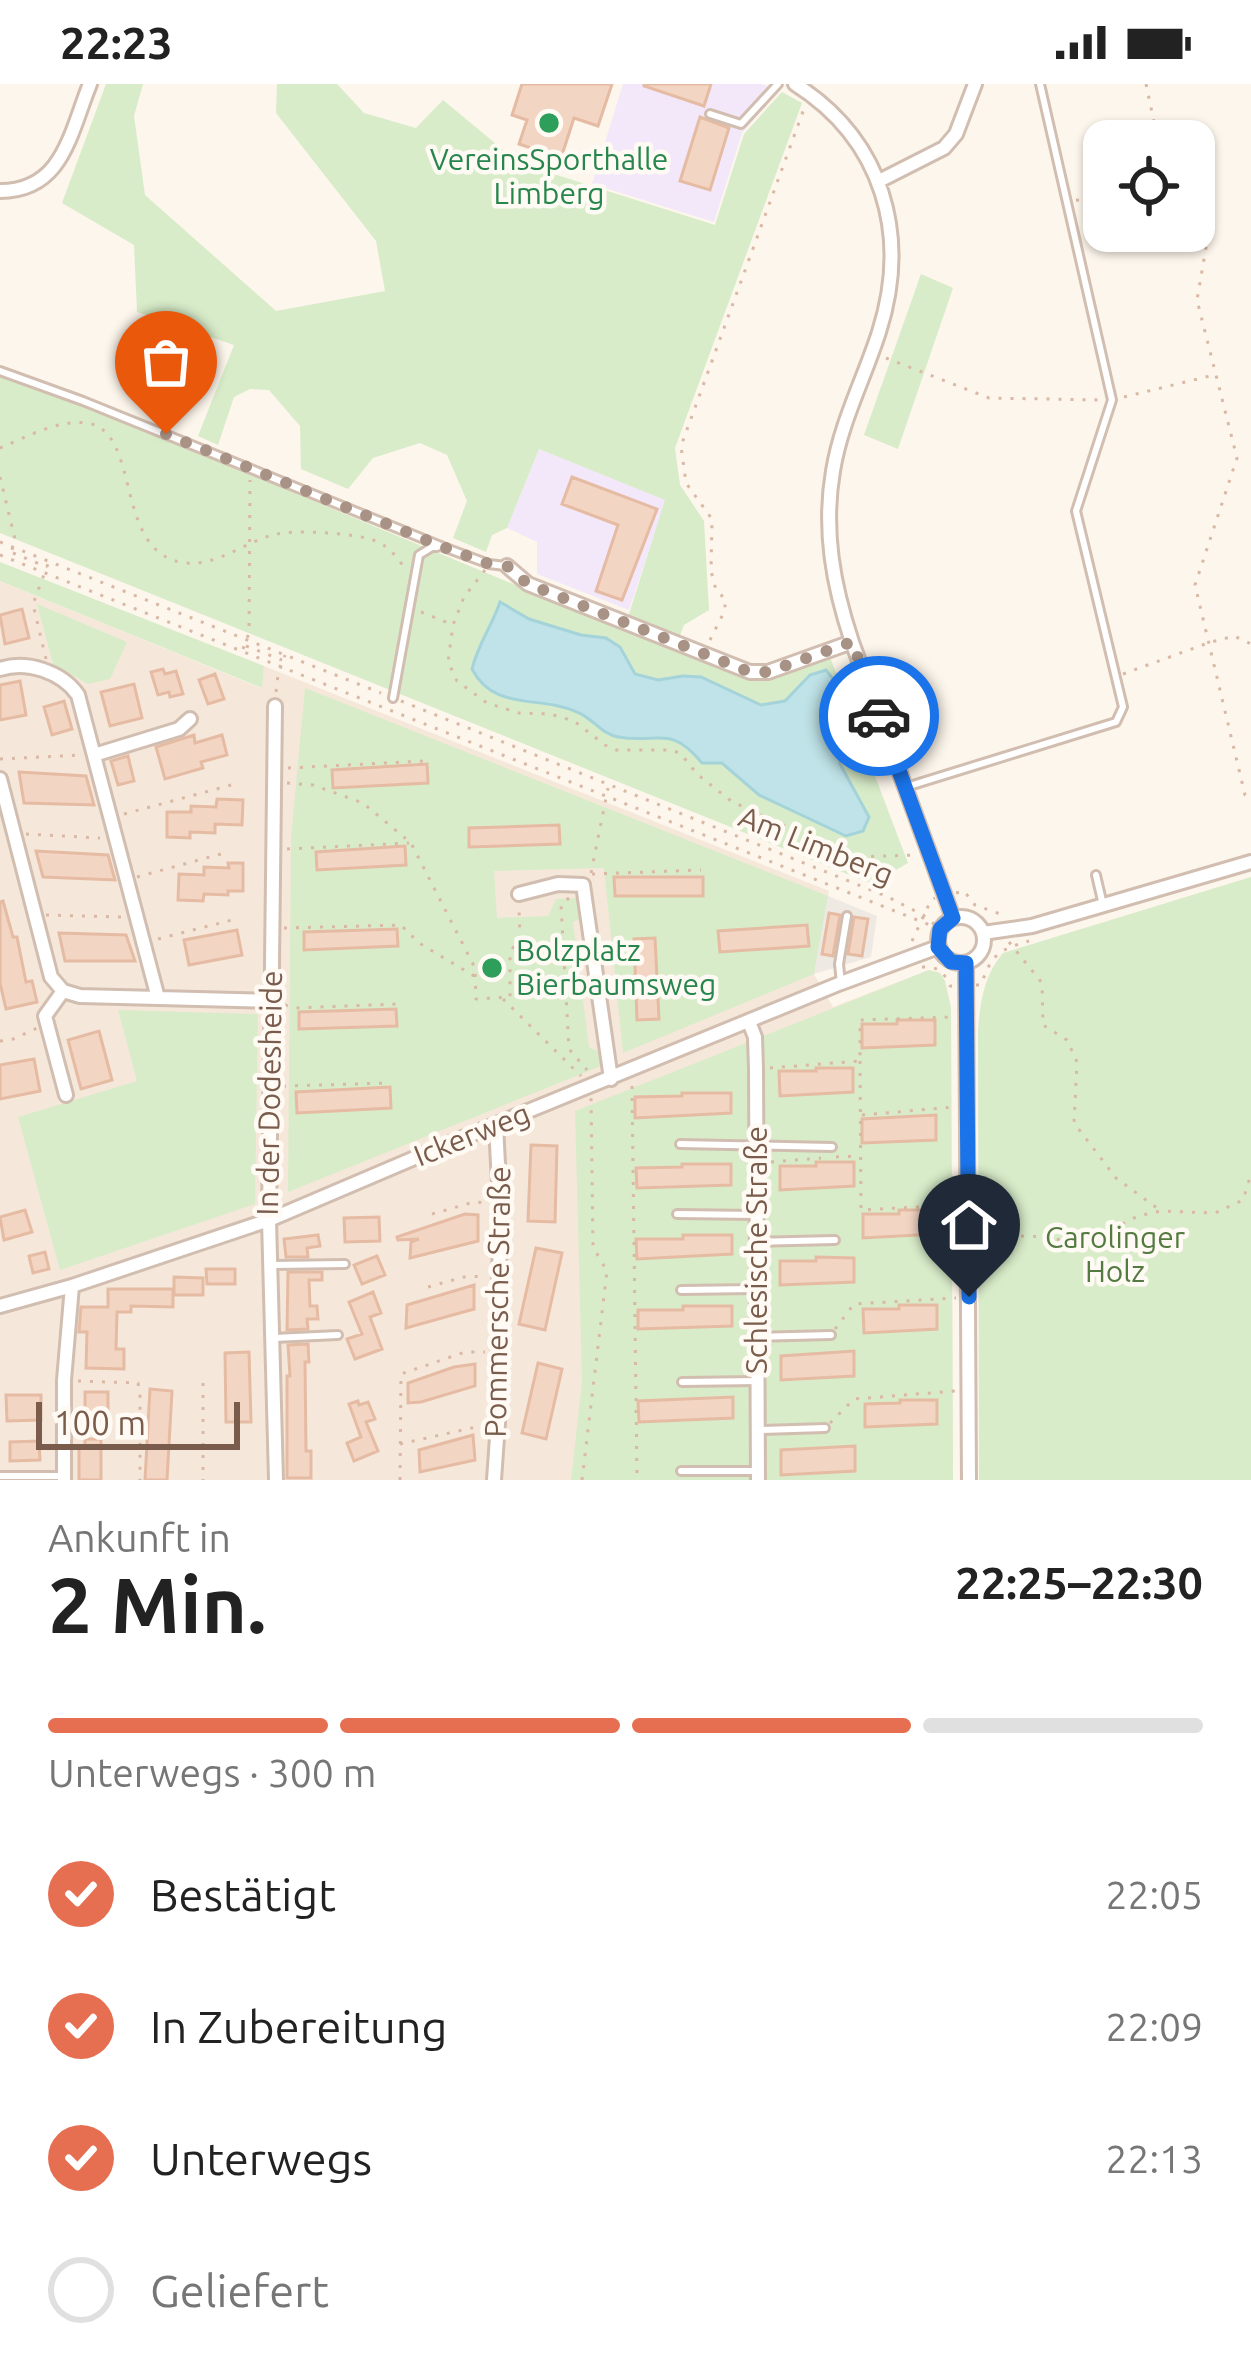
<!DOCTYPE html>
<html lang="de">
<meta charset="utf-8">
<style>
:root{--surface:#fff;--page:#f2f2f2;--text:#222;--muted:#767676;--line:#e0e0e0;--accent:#e76f51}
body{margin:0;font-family:Ubuntu,sans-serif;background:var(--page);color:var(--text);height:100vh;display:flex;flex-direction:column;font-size:45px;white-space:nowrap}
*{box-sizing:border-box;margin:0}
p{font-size:39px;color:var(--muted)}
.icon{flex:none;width:66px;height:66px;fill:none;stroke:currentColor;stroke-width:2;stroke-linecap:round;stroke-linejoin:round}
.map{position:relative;height:1396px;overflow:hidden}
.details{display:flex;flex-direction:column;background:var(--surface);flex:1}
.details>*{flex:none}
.buttons{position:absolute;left:1083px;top:36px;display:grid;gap:24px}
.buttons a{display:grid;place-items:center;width:132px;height:132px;border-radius:24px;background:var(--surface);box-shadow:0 3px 9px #0004;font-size:60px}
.scale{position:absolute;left:36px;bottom:30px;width:204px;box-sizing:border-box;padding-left:12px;border:6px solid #7a5c4d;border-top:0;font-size:33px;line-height:42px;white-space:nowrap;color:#7a5c4d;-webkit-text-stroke:9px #fffaf3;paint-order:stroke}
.pin{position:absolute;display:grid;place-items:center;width:102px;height:102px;color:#fff;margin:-123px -51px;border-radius:50% 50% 50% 0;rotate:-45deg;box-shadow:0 0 12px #0007}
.pin .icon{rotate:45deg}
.courier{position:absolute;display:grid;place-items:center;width:120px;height:120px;margin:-60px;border:9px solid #1a73e8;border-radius:50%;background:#fff;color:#222;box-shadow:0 3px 15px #0007}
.summary em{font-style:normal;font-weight:700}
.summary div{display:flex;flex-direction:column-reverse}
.summary{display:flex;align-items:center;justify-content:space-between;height:204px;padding:0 48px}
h1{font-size:78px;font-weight:700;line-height:90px}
.bar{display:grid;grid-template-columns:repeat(4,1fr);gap:18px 12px;align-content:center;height:144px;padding:0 48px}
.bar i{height:15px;border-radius:9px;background:var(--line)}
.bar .current{background:var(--accent)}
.bar p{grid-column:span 4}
ol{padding:0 48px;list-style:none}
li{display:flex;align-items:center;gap:36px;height:132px}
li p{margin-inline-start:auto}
li .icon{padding:12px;border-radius:50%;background:var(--accent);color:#fff;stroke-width:4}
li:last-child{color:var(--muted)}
li i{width:66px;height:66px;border:6px solid var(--line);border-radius:50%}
.status{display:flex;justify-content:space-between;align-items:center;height:84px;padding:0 60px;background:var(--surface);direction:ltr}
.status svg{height:33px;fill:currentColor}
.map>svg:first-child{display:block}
</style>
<div class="status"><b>22:23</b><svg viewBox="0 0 49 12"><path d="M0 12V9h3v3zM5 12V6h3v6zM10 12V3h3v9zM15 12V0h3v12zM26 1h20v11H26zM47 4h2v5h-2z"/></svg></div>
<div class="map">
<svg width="1251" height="1396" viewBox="0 0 1251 1396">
<rect width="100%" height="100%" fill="#fdf6ec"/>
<path fill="#f5e8da" d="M0,497l261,107 3,-22 565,225 -15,83 19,33 96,-37 11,3 5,8 6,27 2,472h-953z"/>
<path fill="#efe9e4" d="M828,812l49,20 -6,41 -57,17z"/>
<path fill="#f3e8fa" d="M623,0h139l17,7 -37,42 -28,89 -122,-38z
M539,365l127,51 -37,110 -92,-36v-32l-30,-14z"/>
<path fill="#d8ecc9" d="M106,0h37l-9,32 11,79 131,116 109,-20 -9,-50 -100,-128 1,-29h60l27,29 52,15 27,-28 76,63 196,62 29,-91 38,-42 20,11 -127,345 5,37 24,36 5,89 -25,15 -10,25 78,30 18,-2 60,-21 78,206 -36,21 -872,-351v-157l80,28 544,226 41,-130 -126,-51 -32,79 -15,7 -6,17 -33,-14 14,-37 -20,-46 -27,-12 -47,15 -25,31 -47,-20 -1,-43 -31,-36 -19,-1 -16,8 -16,48 -20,-9 36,-91 -97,-33 -3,-67 -72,-42z
M921,190l32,14 -55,161 -34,-14z
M0,478l264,104 -2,22 -262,-107z
M37,520l90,38 -17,37 -22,5 -35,-20z
M305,604l523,208 -14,78 -191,79 -19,-185 -110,3 3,47 51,-2 8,-17 23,-1 4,19 -10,5 16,125 11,5 1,14 -313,126 3,-354z
M1251,793v603h-272l-1,-449c2,-29 6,-56 25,-78z
M929,886l11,3 5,8 6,27 2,472h-382l11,-99 -7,-270z
M118,926l140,4 -3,190 -195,66 -42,-153 119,-36z"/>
<path fill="#bfe3e8" stroke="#a5d3da" stroke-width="3" d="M500,518l29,17 52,16 25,3 14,9 15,27 23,6 25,-4 18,1 60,28 24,-4 25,-26 16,-5 11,14 3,80 29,53 -6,14 -17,5 -87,-41 -37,-32h-20c-32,-39 -43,-19 -84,-26 -15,-2 -25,-18 -39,-24 -38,-19 -84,0 -107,-44 6,-25 20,-43 28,-67z"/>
<path fill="#f3d5c3" stroke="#e6bba3" stroke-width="3" d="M522,0h90l-14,42 -24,-8 -13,40 -42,-14 8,-24 -15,-5z
M644,0h67l-7,22 -60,-20z
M700,33l29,11 -19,62 -30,-9z
M572,393l85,32 -35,91 -26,-9 22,-66 -56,-21z
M22,525l7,29 -24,6 -5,-29z
M163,585l2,5 11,-3 7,23 -13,3 -1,-5 -11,3 -7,-23z
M215,590l9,25 -16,5 -9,-24z
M20,597l6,34 -26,5v-35z
M134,600l8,34 -32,8 -9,-34z
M64,617l8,28 -20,6 -8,-28z
M194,651l1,8 27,-8 5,20 -26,7 2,6 -38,11 -9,-32z
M128,672l6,25 -16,4 -7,-24z
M427,680l1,19 -95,5 -1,-18z
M19,688l67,4 8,29 -70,-2z
M217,715l26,1 -1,25 -27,-1v9l-25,-1v6l-23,-1v-25h24v-6l25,1z
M559,741l1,19 -91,3v-19z
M405,762l1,19 -89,5 -1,-18z
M36,767l72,4 7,25 -72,-3z
M228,779h15v28h-15v4l-24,-1 -1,7 -25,-1 1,-26 25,1v-8l25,1z
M614,793h89v19h-88z
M3,817l10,36h4l9,45 6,-1 5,21 -31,7 -6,-26v-81z
M829,829l11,2 -7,41 -11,-2z
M854,833l14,2 -6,37 -14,-2z
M807,841l2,21 -89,6 -2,-21z
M397,845l1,17 -94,4v-18z
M237,846l5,25 -53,10 -5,-25z
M59,849l67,2 9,26h-70z
M655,854l4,81 -22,1 -3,-81z
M396,925l1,17 -98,3v-17z
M897,936h38v25l-73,3v-24h35z
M99,947l13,49 -31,9 -13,-49z
M34,975l6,32 -40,8v-34z
M816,984h37v24l-73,4 -1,-25h37z
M390,1003l1,21 -94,5 -1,-21z
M682,1009h49v20l-96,5v-21l47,-1z
M936,1031v25l-74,3v-24z
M531,1061l26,1 -2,76 -27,-1z
M816,1078h38v24l-74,4v-24h36z
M682,1080h49v21l-94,3 -1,-20 46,-1z
M25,1126l7,22 -28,8 -4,-23z
M899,1126h36v24l-72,4v-24h36z
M465,1130l13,1v26l-68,17 1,-16 8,-3 -21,1 -1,-3z
M379,1133l1,24 -35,1 -1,-24z
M318,1151l2,11 -13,2 1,9h-22l-2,-18z
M683,1151h49v19l-95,5 -1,-20h47z
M536,1164l26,5 -17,77 -26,-6z
M45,1168l4,17 -16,4 -4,-17z
M377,1172l8,19 -23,9 -8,-19z
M816,1173l38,1v24l-74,3v-24h36z
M206,1185h29v15h-28z
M288,1188h34v8h-13l1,26h7l1,13h-11l1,10 -21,1z
M174,1193l29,1v17h-29z
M474,1201v24l-68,19 1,-23z
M108,1205h65v18l-42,-1v6h-14l-1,37h8v20l-38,-1 1,-36h-8l2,-25h27z
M373,1208l8,21 -11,4 12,32 -27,10 -8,-20 15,-5 -13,-32z
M899,1221h38v24l-73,4 -1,-24h36z
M683,1222h49v20l-94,3v-19h45z
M308,1260l1,18h-4l1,89h5v27h-24v-102h3l-2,-31z
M854,1267v25l-73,4v-24z
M249,1268l2,70h-25l-1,-69z
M538,1279l24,6 -16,70 -24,-6z
M475,1280v22l-54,16 -13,1v-20l46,-16z
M150,1305l22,2 -5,89h-22z
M85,1308h23v28h-23z
M6,1311h35v25l-34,1z
M733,1313v21l-94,4 -1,-21z
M900,1316h37v24l-72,3v-23l35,-1z
M358,1317l1,4 9,-3 7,17 -9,3 12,29 -24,10 -7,-18 14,-6 -12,-33z
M473,1351l2,25 -55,12 -1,-22z
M85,1355h16v41h-22v-34h6z
M39,1357l1,19 -30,1v-19z
M855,1362v25l-74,4v-25z"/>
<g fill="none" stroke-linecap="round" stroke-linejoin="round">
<defs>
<path id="service" d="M710,30l31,10 37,-40
M0,287l83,30 363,147 43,16 16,2
M393,614l26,-143 13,-8h5
M906,703l210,-65 7,-15 -47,-196 36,-111 -72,-316
M1096,791l7,30
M841,899l-2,-19 8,-48
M680,1060l152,3
M677,1130l80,1
M757,1158l78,-2
M273,1181l72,-1
M681,1206l74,-1
M757,1253l74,-2
M274,1254l64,-3
M682,1298l75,-1
M758,1346l67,-2
M681,1387h74
M0,1392h62"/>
<path id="minor" d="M795,0c88,56 115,151 84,248 -15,47 -38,90 -46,139 -10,59 0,114 19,171l101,276
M879,97l65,-33 12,-14 19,-50
M0,107c63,0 70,-58 90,-107
M507,482l21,18 222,88h18l84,-30
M0,585c27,-9 62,3 78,26l80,303
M275,622l-6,514 7,260
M94,671l85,-26 11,-10
M0,695l51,198 12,14 17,5 191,5
M519,810l39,-10 25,1 28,194
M938 856a23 23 0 1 1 46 0a23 23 0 1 1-46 0Z
M983,849l49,-7 219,-64
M966,879l3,517
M63,907l-18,25 21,79
M749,938l6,15 1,32 2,411
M0,1222l72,-20 197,-66 169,-72 403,-165 97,-36
M64,1396v-100l8,-94
M494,1396l4,-57 2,-220 -4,-78"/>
</defs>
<use href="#service" stroke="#d1beb0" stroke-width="12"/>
<use href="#minor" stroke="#d1beb0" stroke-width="18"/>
<path stroke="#d9b8a5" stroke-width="3" stroke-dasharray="3 9" stroke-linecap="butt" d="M1146,0l12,57
M1076,116l28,2
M1194,119l15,27 -12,70 40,158 -42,127 50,210 6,5
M886,274l103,40 114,2
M1124,313l90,-22
M0,364c26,-11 59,-29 87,-25 56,8 25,132 99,140 31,3 58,-20 86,-28 21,-6 80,-2 101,5 14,4 25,18 33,30
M0,393l15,62 -5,18
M0,458l381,151
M13,469l34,14
M0,471l935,372
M485,486l-21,27 -11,28 -5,37 9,19 30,22 32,10 31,1 24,7 31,24 11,5h56l9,4 16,20 34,27 121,56 63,-2
M421,528l30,12
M710,556l14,-28 2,-12 -10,-10 -5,-19 1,-52 -26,-36 -5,-37 124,-340
M246,562l36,14
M243,565l6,-16 1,-153
M46,575l-13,-55 16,-43
M1123,590l85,-31 26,-7 17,8
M276,608l2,-17 7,-20
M401,617l485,195 37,19 17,14
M0,675l82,-4
M288,684l136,-7
M287,699l26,2 50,18 48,40 64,125 1,31 34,-2v-45l10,-14 -1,-31
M124,730l111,-30
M26,750l74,4
M287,765l122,-6
M591,789l17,-85
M592,790l109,-4
M137,793l91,-25
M956,809l8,-2 11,14 28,10
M569,814l-8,7 8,144 18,21
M46,831l75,2
M284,844l117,-3 18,18 55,33
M158,855l74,-19
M912,857l19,-41 4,-2
M1009,858l33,41 1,42 24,15 10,22 -3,61 42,55 45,33
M922,883c16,0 21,3 28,19h5
M976,901h5c11,-31 17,-35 48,-44
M503,915l78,77
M285,921l9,3 103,-4
M0,957l11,-1 26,-12
M860,977l1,149 95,-5
M770,984l90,-7v-41l92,-3
M283,1002l106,-3
M632,1002l5,394
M862,1031l92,-8
M836,1073l21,-1
M771,1078l50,-4
M981,1127l24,11 15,14 30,1 30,9 58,-30 23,-5 54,2 28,-13 8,-26
M432,1130l42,-12 13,1
M428,1203l36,-10 22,-1
M835,1245l19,-25 102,-6
M78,1297l60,2 2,12v85
M203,1299v97
M830,1339l24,-24 101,-8
M400,1360l85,-19
M400,1396l1,-106 64,-22h20
M582,1396l25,-209 -14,-24 -2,-150"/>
<use href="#service" stroke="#fff" stroke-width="6"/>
<use href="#minor" stroke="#fff" stroke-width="12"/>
</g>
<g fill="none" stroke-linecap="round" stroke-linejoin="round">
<path stroke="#a89285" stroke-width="12" stroke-dasharray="0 21.6" d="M166,350l280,114 43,16 18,2 21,18 222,88h17l85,-30 27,74"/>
<path stroke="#1a73e8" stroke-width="15" d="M879,632l74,202 -13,11 -2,18 13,15 15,1 3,334"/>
</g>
<g fill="#2e9e5b" stroke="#fffaf3" stroke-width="4.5">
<circle cx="549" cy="39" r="12"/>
<circle cx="492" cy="884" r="12"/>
</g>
<g text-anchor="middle" stroke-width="9" stroke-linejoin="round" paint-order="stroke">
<g font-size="30" fill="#27864d" stroke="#fffaf3">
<text x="549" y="86">VereinsSporthalle<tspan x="549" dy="34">Limberg</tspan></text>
<text x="516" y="877" text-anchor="start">Bolzplatz<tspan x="516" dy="34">Bierbaumsweg</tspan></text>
</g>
<g font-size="30" fill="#7a5c4d" stroke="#fffaf3">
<text transform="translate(816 762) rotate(22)" y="10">Am Limberg</text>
<text transform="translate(270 1009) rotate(-89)" y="10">In der Dodesheide</text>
<text transform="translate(472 1051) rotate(-22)" y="10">Ickerweg</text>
<text transform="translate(757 1166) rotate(-90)" y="10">Schlesische Straße</text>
<text transform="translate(498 1218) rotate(-89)" y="10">Pommersche Straße</text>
</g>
<g font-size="30" fill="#537a41" stroke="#fffaf3">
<text x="1115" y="1164">Carolinger<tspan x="1115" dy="34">Holz</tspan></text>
</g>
</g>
</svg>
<div class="buttons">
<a><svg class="icon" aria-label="locate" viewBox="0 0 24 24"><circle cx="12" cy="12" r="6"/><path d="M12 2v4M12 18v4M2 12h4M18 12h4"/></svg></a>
</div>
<div class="scale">100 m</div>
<div class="pin" style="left:166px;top:350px;background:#ea580c"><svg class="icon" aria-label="bag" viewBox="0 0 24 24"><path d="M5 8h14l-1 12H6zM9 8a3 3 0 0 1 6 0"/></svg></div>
<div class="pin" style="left:969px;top:1213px;background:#1f2937"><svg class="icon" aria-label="home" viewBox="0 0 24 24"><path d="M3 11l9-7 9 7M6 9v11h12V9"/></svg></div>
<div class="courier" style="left:879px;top:632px"><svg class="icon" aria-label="car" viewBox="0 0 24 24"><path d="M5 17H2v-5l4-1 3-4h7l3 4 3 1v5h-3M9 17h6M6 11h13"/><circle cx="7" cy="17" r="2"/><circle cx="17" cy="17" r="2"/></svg></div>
</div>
<section class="details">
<div class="summary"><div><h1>2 Min.</h1><p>Ankunft in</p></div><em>22:25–22:30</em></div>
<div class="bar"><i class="current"></i><i class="current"></i><i class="current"></i><i></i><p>Unterwegs · 300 m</p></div>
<ol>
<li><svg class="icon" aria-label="check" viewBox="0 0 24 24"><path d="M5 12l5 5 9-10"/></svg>Bestätigt<p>22:05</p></li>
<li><svg class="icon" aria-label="check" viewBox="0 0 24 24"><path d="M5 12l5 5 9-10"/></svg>In Zubereitung<p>22:09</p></li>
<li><svg class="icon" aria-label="check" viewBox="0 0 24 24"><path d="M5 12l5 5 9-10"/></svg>Unterwegs<p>22:13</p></li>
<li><i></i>Geliefert</li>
</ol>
</section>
